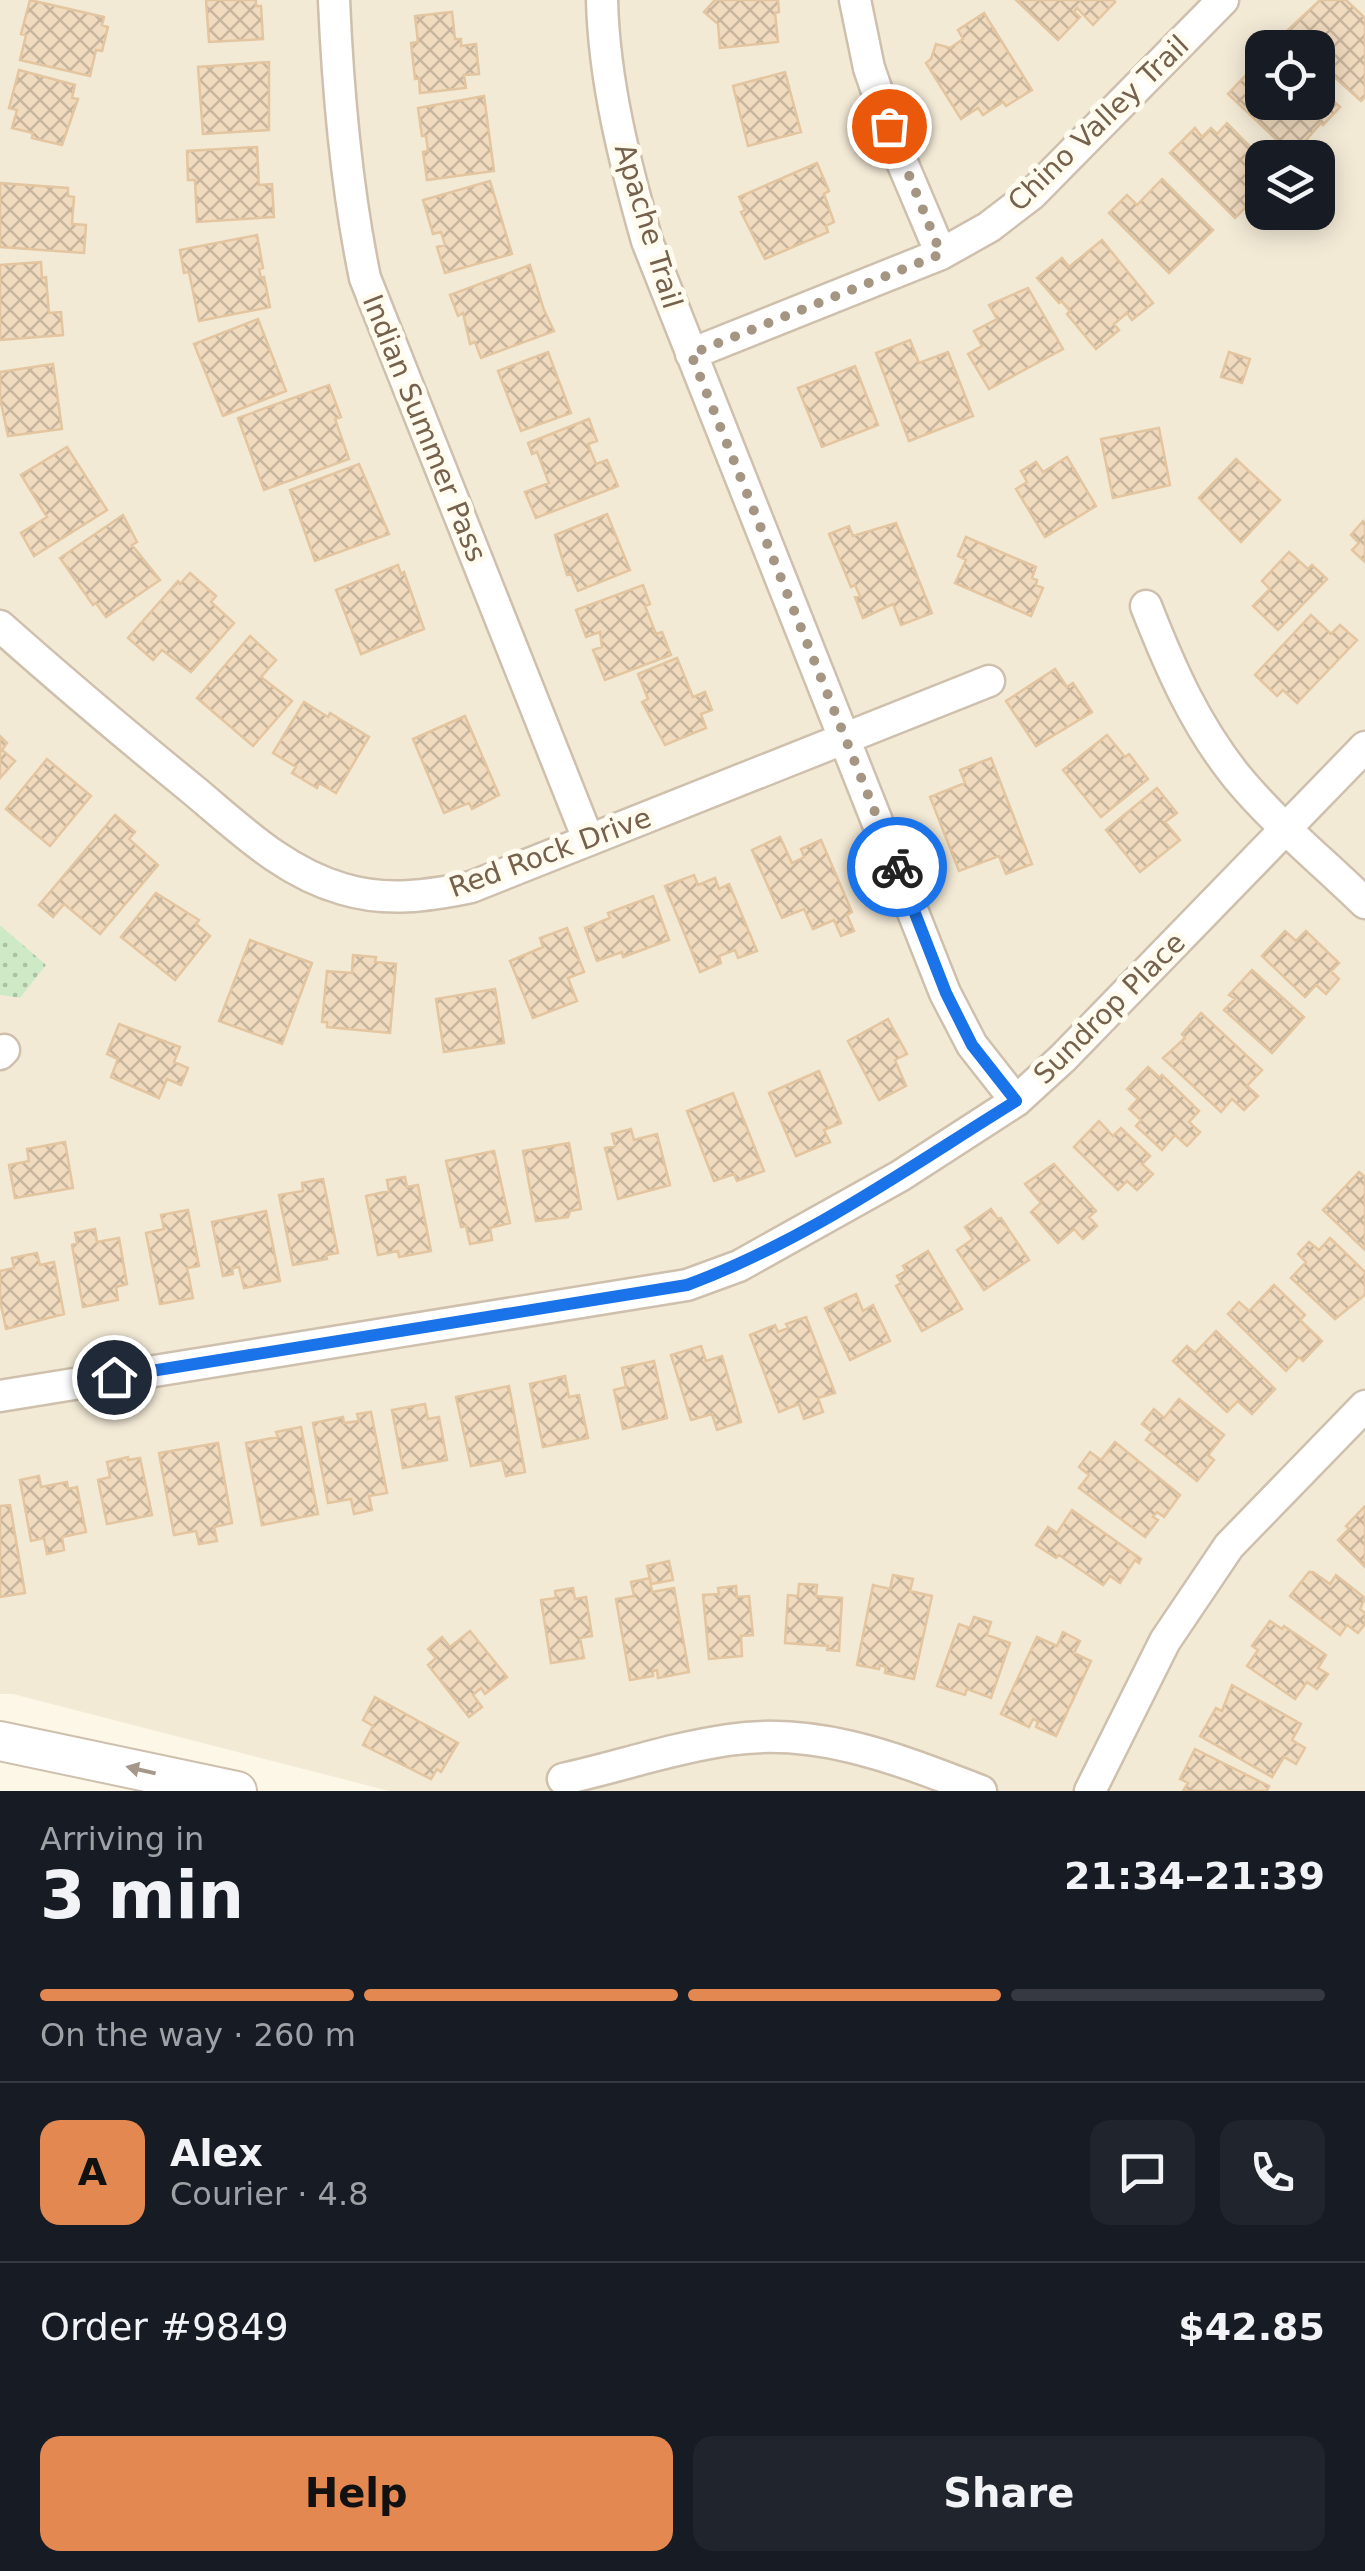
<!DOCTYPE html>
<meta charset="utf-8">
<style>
:root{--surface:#171b24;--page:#20242c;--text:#f1f3f6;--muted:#9ea1a6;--line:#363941;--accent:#e28850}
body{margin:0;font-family:"DejaVu Sans",sans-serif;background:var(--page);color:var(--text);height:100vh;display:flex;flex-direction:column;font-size:38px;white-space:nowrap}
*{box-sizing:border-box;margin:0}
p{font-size:32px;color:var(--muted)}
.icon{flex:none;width:55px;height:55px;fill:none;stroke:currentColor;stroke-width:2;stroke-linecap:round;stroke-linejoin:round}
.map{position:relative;height:1791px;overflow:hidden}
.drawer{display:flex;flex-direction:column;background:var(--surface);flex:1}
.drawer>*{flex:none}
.buttons{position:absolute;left:1245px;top:30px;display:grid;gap:20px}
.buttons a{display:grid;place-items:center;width:90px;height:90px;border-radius:20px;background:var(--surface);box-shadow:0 5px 25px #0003;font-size:50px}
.pin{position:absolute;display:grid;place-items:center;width:85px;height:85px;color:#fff;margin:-42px;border:5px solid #fff;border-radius:50%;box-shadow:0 2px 10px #0007}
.courier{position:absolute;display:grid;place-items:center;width:100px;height:100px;margin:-50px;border:8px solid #1a73e8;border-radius:50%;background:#fff;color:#222;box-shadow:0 2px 12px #0007}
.overview em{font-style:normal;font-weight:600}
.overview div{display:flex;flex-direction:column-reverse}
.overview{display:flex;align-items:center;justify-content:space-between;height:170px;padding:0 40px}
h1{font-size:65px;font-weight:600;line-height:75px}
.bar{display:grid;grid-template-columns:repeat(4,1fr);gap:15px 10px;align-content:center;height:120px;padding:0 40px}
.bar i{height:12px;border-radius:8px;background:var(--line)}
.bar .current{background:var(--accent)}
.bar p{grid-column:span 4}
.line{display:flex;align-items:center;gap:25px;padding:0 40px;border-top:2px solid var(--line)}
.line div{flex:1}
.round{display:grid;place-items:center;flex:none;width:105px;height:105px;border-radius:20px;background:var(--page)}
.primary-button{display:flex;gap:20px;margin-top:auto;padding:20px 40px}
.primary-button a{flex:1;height:115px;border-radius:20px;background:var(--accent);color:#111;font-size:40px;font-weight:600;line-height:115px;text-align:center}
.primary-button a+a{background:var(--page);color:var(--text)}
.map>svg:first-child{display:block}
</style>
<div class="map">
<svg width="1365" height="1791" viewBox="0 0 1365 1791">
<defs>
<pattern id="park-dots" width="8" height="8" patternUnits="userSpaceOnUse" patternTransform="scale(2.5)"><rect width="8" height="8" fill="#cee9c6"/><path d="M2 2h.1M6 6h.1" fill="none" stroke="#acc0a3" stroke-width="1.8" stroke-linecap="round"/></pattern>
<pattern id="building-cross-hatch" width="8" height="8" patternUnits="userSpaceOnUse" patternTransform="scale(2.5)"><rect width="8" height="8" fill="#f1dbbf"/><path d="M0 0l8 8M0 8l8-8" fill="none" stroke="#c8b59d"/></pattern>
</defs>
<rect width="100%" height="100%" fill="#fcf7e7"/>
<path fill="#f3ead6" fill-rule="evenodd" d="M0,0h1365v1791h-976l-376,-97h-13v-699l20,3 25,-33 -45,-40zM1262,48h56v54h-56zM1262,158h56v54h-56z"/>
<path fill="url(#park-dots)" d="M0,925l46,40 -26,33 -20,-3z"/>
<path fill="url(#building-cross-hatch)" stroke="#e3c5a0" stroke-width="2.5" d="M30,0l74,17 -2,8 6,2 -6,24 -6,-1 -6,26 -70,-16 6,-25 -5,-1z
M206,0h50v6h5l2,33 -54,3z
M715,0h63l1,12 -4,1 3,29 -58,6 -2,-24 -14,-12z
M1016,0h98l1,2 -22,23 -16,-17 -3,4 6,5 -22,23z
M1320,0h26l19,18v79l-4,4 -42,-38 4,-4 -5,-5v-6h-13l-18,-17z
M452,12l3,27h6v7l15,-2 3,30 -15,1 2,13 -46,5 -1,-15 -4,1 -4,-36 7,-1 -3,-26z
M984,13l48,77 -26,16 -3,-4 -20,13 -5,-7 -17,11 -35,-56 5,-4 5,-15 14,4 13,-9 -5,-9z
M269,62v68l-66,4 -5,-67z
M19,70l56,15 -3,13 6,1 -16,46 -30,-7 1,-5 -21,-5 5,-18 -8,-2z
M785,72l16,60 -53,14 -15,-60z
M1248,73l12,11 2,-2v20h56v-16l22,21 -17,18 -2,-2 -28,32 -65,-61z
M484,96l10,75 -67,9 -4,-28 5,-1 -2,-15h-4l-4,-28z
M1227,123l35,36v32l-27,27 -65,-65 25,-25 7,9 9,-9 6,6z
M257,147l2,38 13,-1 2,33 -77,5 -2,-42h-7l-1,-29z
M817,163l12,28 -5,3 10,28 -8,4 2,6 -63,27 -24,-47 4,-2 -6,-13z
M1162,179l51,51 -44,43 -60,-60 18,-18 10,10z
M490,181l22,73 -67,19 -8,-26 8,-2 -4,-13 -8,2 -10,-34z
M0,183l68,5v8l6,1 -2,27 14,1 -2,28 -84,-6z
M257,235l6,33 -4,1 2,9 3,-1 6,30 -71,14 -10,-49 -5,1 -4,-23z
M1102,240l51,63 -21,17 -5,-7 -13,11 5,6 -23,19 -29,-35 3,-3 -9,-10 -2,2 -22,-25 25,-20 7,9z
M41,262l1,16 4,-1 3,36 12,-1 2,23 -63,5v-75z
M530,265l14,45 10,21 -73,27 -6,-16 -5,2 -7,-31 -5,3 -8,-21z
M1028,288l35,61 -74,40 -21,-35 14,-8 -8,-15 23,-12 -8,-14z
M258,319l28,72 -63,25 -29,-72z
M910,340l9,23 29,-11 25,64 -64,25 -33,-88z
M548,352l23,61 -50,18 -23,-60z
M1229,352l21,7 -8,24 -21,-6z
M53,364l9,65 -54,7 -8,-38v-26z
M855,366l23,59 -56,22 -24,-59z
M329,385l12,32 -6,2 14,40 -85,31 -26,-72z
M589,419l8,22 -9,3 8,20 11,-4 11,26 -82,32 -11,-26 24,-9 -12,-31 -5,2 -4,-11z
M1159,428l11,57 -57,13 -12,-59z
M67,447l40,63 -73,46 -13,-23 26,-16 -26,-42z
M1067,457l29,49 -51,31 -29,-48 11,-7 -6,-11 15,-9 7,10z
M1236,459l44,41 -39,42 -42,-44z
M359,464l30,70 -74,27 -25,-71z
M607,514l23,56 -52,21 -7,-17 -4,1 -12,-40z
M123,515l14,27 -5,3 28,35 -54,37 -10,-14 -3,2 -33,-47z
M1363,521l2,2v39l-13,-12 7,-7 -8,-8z
M896,523l36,90 -31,12 -8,-21 -30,14 -8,-21 5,-1 -5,-11 -4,2 -22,-53 20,-8 4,10z
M966,537l70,30 -4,11 5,2 -1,5 7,3 -12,28 -76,-33 11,-23 -8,-4z
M1289,552l19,17 4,-4 15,14 -49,51 -25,-24 17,-17 -8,-8z
M398,565l3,9 3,-2 20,57 -63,25 -25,-64z
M190,573l26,23 -5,6 23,21 -43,49 -29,-22 -9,10 -25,-22 50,-57 2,3z
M643,585l7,19 -5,2 11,28 6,-2 9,23 -66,25 -12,-30 9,-3 -2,-15 -14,5 -10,-27z
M1311,615l20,19 9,-9 17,15 -60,63 -14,-13 -6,6 -22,-21z
M250,636l26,24 -15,17 31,24 -39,45 -56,-48z
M677,658l16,39 12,-5 7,18 -11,4 5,14 -41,17 -23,-43 6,-3 -10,-25z
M1055,669l12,18 6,-4 19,29 -56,34 -30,-45z
M304,702l24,15 2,-4 39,24 -33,56 -17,-10 -2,5 -25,-15 4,-6 -23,-14z
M465,716l34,79 -27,14 -3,-6 -25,10 -31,-74z
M1107,735l18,22 4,-3 19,25 -47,38 -38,-47z
M0,736l7,7 -5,7 13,11 -15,17z
M991,758l41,106 -26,10 -7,-18 -40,15 -29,-74 35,-14 -5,-13z
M47,759l44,37 -41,50 -44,-37z
M1157,788l20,25 -12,9 15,18 -40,32 -34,-42z
M115,815l20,17 -6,7 29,26 -58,69 -36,-30 -11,13 -14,-12z
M780,837l12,26 12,-6 -3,-8 20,-9 31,72 -5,3 7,16 -13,5 -7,-16 -21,9 -9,-20 -22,9 -30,-68z
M694,875l4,10 17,-7 4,11 10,-5 28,67 -19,7 -3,-8 -16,6 2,7 -21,9 -35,-86z
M156,893l43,27 -3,4 14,12 -35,44 -54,-43z
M653,896l16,44 -46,17 -1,-5 -25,9 -12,-33 25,-10 -2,-5z
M567,928l17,44 -16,6 9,23 -44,17 -23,-57 33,-14 -3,-9z
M1285,931l11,10 10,-10 33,32 -8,8 8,8 -13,15 -10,-9 -11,12 -43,-41z
M250,940l62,23 -30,81 -63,-23z
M353,955l23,2 -1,5 21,2 -6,69 -63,-6v-5h-5l5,-51 25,2z
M1252,970l52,47 -32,36 -48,-43 11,-11 -6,-4z
M495,989l9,54 -60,9 -8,-53z
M1201,1013l61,57 -15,16 11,10 -14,14 -12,-11 -11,13 -58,-54 22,-20 -3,-4z
M888,1019l19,35 -12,6 11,26 -27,14 -31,-59z
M119,1024l61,23 -6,15 14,6 -7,17 -14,-6 -8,19 -48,-21 7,-18 -11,-5z
M1148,1067l12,11 2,-3 37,36 -10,11 11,10 -13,14 -12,-11 -13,15 -26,-24 5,-6 -12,-11 9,-10 -11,-10z
M819,1071l22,52 -17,7 6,12 -34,14 -27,-63z
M733,1093l31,78 -27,10 -3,-7 -20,7 -27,-70z
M1099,1121l14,15 8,-8 29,28 -8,8 11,10 -16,16 -10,-9 -9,9 -44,-43z
M631,1129l3,11 23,-6 13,51 -52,14 -13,-51 10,-2 -3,-12z
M65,1142l8,46 -58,10 -6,-33 20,-4 -2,-12z
M569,1143l12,66 -11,2 -2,6 -32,4 -13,-70z
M494,1151l16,72 -20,5 2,12 -22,4 -4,-18 -5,1 -15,-66z
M1054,1164l42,47 -7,6 8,9 -14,13 -9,-10 -16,14 -27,-31 10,-9 -16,-19z
M1359,1172l6,5v73l-42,-40z
M405,1177l2,10 11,-2 13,66 -32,6 -1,-6 -20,4 -12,-59 23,-5 -2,-11z
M323,1179l15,74 -12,2 1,4 -34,6 -14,-70 24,-4 -1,-8z
M991,1209l7,10 3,-1 28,42 -45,30 -27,-40 16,-11 -8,-12z
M188,1210l11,56 -12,2 6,30 -33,6 -14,-71 18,-4 -3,-14z
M266,1211l14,70 -36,7 -5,-21 -7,1 1,6 -10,2 -11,-54z
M95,1229l2,13 22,-4 8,46 -11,3 2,13 -35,7 -11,-62 5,-2 -2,-10z
M1330,1238l35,34v23l-30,24 -44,-41 15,-16 -8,-8 11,-12 10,8z
M928,1251l34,58 -40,22 -26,-45 5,-3 -4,-7 9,-5 -3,-5z
M37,1253l3,12 14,-3 10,52 -58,15 -6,-29v-29l14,-3 -2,-10z
M1274,1285l31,30 -5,5 22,21 -19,20 -4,-4 -13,14 -58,-57 11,-12 10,9z
M856,1294l7,17 10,-6 17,36 -40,19 -25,-52z
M806,1317l29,76 -17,5 5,14 -19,7 -5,-15 -20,8 -29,-77 25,-10 3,7 10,-4 -2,-4z
M1216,1331l59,58 -23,25 -14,-13 -11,11 -54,-51 14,-15 8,7z
M701,1346l5,15 16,-5 19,66 -24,8 -5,-16 -21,6 -20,-65z
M654,1361l13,57 -44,11 -9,-39 12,-3 -4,-19z
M565,1376l4,21 10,-2 9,43 -45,9 -13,-63z
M509,1386l16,86 -19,4 -4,-16 -31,6 -15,-69z
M1179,1399l45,36 -16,20 6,5 -17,21 -51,-41 6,-8 -10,-8 12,-15 10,9z
M425,1404l3,15 11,-2 8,43 -44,8 -11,-58z
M371,1412l16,81 -18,3 3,14 -18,4 -3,-15 -23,4 -15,-80 30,-6 1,6 15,-2 -2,-7z
M301,1427l17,87 -56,11 -16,-82 32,-6 -2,-5z
M1115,1442l65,53 -16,22 -7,-5 -4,5 5,3 -13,17 -66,-49 10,-13 -10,-8 11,-15 11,8z
M218,1443l14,80 -18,4 3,14 -18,3 -3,-13 -22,4 -15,-82z
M128,1457v3l12,-2 12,57 -45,9 -9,-44 12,-3 -3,-15z
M39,1476l2,11 26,-5 1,7 9,-2 9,45 -24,5 2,13 -17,4 -3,-16 -13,3 -11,-61z
M10,1505l15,88 -25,4v-91z
M1365,1506v61l-27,-27 11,-11 -3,-3z
M1072,1510l69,49 -2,4 -4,-3 -15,23 -10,-7 -7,9 -44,-30 -3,3 -20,-13 12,-18 9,6z
M669,1561l4,19 -22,4 -4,-18z
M1309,1572h4l17,12 6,-9 29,23 -5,11 5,4v11l-7,9 -11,-8 -7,10 -50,-39z
M893,1575l20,4 -3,12 22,5 -18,83 -29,-6 1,-6 -6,-2 -1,4 -22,-4 16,-80 17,4z
M650,1578l2,14 22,-4 15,84 -31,6 -1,-8 -4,1v5l-23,4 -14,-81 18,-3 -3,-14z
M799,1584l18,1 -1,11 26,2 -3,53 -12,-1 1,-4 -43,-3 3,-48 10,1z
M736,1586l1,11 12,-1 4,39 -12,1 1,20 -33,3 -6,-64 16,-1 -1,-6z
M573,1588l2,11 11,-2 6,39 -12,2 4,20 -33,5 -10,-63 15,-2 -1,-7z
M974,1617l17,5 -4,13 23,8 -19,55 -24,-9 -2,6 -28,-9 22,-62 11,4z
M1270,1621l12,8 2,-3 42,29 -8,13 10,6 -11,15 -10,-7 -12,17 -48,-33 11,-16 -6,-4z
M470,1631l37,46 -22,17 -4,-6 -8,7 9,12 -13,10 -41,-52 8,-7 -8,-9 14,-12 8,10z
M1063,1632l17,9 -6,12 17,8 -35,75 -20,-9 2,-6 -5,-2 -4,8 -28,-13 36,-77 20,9z
M1232,1685l69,39 -9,16 13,8 -9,16 -12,-7 -12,20 -72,-41 16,-28 6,3z
M375,1697l83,46 -17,29 -4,-3 -6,10 -68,-34 10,-19 -10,-6z
M1195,1749l74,37 -2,5h-84l5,-8 -8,-4z"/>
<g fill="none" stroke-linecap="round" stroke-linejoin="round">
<defs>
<path id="minor" d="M334,0c4,93 12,186 31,278l223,561
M602,0c2,82 23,163 45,241l298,752 27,52 44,56
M855,0l14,68 30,87 42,99
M691,354l250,-100 48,-27 43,-33 191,-194
M1146,606c24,61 49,119 91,171 37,45 86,85 128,126
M0,626c63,56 127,110 192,163 47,39 91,83 151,100 43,13 85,7 128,-2l518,-206
M0,1054l4,-4
M0,1396l687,-111 52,-19 161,-90 116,-75 47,-43 302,-311
M563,1779c55,-12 109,-31 165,-39 90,-14 172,20 253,51
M1090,1791l75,-150 64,-95 136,-140"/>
<path id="tertiary" d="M0,1741l237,50"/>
</defs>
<use href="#minor" stroke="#cec0ad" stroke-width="35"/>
<use href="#tertiary" stroke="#cec0ad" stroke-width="42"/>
<use href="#minor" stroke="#fff" stroke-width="30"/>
<use href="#tertiary" stroke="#fff" stroke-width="38"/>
</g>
<defs><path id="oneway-solid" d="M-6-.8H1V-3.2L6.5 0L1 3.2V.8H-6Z" transform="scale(2.5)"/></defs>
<use fill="#a5988b" href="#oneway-solid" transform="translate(141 1770) rotate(-167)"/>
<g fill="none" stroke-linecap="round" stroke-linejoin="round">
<path stroke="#a49682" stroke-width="10" stroke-dasharray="0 18" d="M889,126l52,128 -250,100 206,513"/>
<path stroke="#1a73e8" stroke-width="12" d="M114,1377l573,-92c119,-44 222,-118 329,-184l-44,-56 -26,-52 -49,-126"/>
</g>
<g text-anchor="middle" stroke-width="10" stroke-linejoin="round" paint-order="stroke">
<g font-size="28" fill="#75614c" stroke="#fffbee">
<text transform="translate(1098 123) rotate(-44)" y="10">Chino Valley Trail</text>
<text transform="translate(649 226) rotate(73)" y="10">Apache Trail</text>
<text transform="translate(425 428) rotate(68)" y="10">Indian Summer Pass</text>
<text transform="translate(550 852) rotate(-20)" y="10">Red Rock Drive</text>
<text transform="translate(1109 1008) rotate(-45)" y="10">Sundrop Place</text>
</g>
</g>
</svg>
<div class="buttons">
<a><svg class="icon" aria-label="locate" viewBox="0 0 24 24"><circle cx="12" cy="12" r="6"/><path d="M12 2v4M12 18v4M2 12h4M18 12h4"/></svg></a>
<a><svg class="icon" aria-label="layers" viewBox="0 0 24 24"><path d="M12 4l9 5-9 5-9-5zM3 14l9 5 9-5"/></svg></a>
</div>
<div class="pin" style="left:889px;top:126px;background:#ea580c"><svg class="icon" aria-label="bag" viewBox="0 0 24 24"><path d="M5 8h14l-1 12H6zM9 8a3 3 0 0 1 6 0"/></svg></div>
<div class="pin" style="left:114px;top:1377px;background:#1f2937"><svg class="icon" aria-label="home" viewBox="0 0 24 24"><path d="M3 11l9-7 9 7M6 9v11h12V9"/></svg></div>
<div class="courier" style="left:897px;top:867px"><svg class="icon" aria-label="bike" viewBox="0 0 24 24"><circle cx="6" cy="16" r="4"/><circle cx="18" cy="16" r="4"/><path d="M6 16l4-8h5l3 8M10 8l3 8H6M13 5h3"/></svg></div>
</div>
<section class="drawer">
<div class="overview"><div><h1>3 min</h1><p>Arriving in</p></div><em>21:34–21:39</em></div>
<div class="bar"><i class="current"></i><i class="current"></i><i class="current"></i><i></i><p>On the way · 260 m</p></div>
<div class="line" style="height:180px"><b class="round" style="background:var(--accent);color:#111">A</b><div><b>Alex</b><p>Courier · 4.8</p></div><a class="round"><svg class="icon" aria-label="chat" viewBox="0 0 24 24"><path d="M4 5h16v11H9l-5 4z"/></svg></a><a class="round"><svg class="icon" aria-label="phone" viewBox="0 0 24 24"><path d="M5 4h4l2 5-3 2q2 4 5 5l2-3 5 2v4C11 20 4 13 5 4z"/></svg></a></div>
<div class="line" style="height:130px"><div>Order #9849</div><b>$42.85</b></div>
<div class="primary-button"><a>Help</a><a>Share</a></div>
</section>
